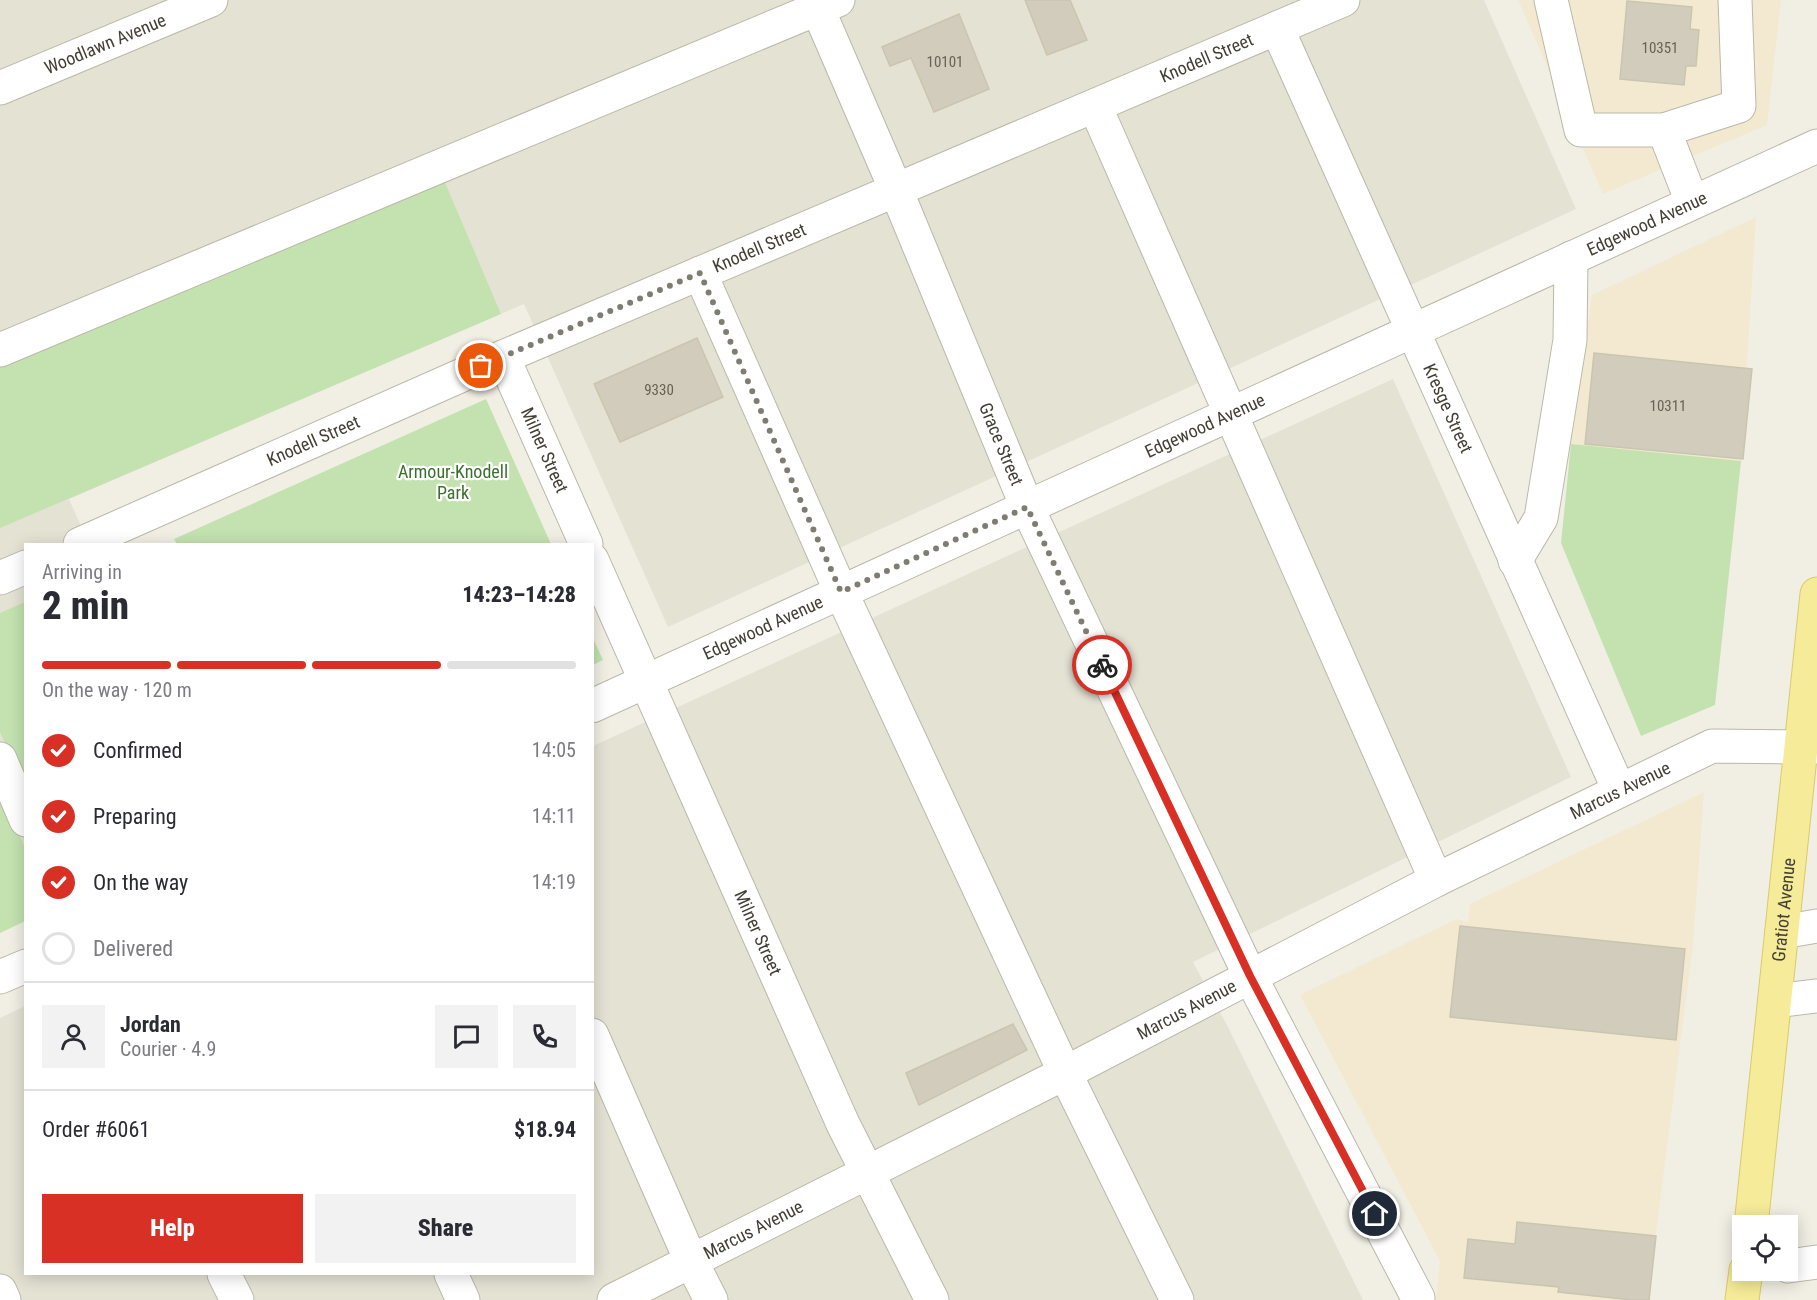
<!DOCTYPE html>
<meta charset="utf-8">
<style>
:root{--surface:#fff;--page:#f2f2f3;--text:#2b2b33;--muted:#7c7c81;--line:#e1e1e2;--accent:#d93025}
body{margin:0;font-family:"Roboto Condensed",sans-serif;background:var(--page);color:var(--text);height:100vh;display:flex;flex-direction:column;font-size:22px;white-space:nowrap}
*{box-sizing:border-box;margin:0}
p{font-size:20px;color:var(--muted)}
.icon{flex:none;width:33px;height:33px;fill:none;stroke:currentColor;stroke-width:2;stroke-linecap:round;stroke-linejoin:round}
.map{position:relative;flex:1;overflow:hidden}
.side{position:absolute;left:24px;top:543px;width:570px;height:732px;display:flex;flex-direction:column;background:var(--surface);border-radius:0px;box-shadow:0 3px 15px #0003}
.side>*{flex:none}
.controls{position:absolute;left:1732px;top:1215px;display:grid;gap:12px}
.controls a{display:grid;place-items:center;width:66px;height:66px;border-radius:0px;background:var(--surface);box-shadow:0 3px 15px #0003;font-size:30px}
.pin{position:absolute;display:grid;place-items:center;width:51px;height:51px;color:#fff;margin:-26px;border:3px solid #fff;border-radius:50%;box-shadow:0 2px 6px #0007}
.courier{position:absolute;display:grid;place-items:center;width:60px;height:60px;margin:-30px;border:4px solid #d93025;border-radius:50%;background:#fff;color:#222;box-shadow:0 2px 8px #0007}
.headline em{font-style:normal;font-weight:800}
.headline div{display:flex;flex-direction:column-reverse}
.headline{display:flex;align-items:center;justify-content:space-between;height:102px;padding:0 18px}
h1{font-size:39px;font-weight:800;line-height:45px}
.bar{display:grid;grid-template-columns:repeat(4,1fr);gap:9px 6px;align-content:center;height:72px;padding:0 18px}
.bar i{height:8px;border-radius:4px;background:var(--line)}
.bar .selected{background:var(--accent)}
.bar p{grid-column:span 4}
.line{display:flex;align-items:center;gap:15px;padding:0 18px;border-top:2px solid var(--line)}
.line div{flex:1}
.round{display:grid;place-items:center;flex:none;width:63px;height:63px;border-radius:0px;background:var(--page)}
ol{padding:0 18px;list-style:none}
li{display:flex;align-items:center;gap:18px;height:66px}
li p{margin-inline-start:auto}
li .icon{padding:6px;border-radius:50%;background:var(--accent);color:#fff;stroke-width:4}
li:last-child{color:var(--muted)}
li i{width:33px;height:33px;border:3px solid var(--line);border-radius:50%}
.cta{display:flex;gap:12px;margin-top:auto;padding:12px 18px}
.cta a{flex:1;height:69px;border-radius:0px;background:var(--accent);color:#fff;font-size:24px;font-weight:800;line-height:69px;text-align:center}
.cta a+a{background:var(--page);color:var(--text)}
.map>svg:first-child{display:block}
</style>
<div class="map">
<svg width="1817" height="1300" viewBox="0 0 1817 1300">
<rect width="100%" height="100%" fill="#f1efe4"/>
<path fill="#e4e2d3" d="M0,0h1484l92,209 -908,418 -144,-323 -455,195 20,45h-63l-1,377 -25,12z
M1393,379l178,398 -378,185 35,65 135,273h-1363v-282l25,-12 1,268h566l1,-528z"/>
<path fill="#f2e9d0" d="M1518,0h263l-14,125 -164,69z
M1756,217l-15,244 -170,-17 21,-149z
M1704,792l-11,153 -37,287 -6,68h-214l4,-39 -140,-266 156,-76 12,3 2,-18z"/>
<path fill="#c3e2b0" d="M443,178l58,136 -501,214v-166z
M486,399l65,145h-374l-3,-5z
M1571,444l170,17 -26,244 -74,31 -80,-193z
M25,602v187l-25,-57v-119z
M592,636l11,24 -10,5h-1z
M0,794l26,56 -1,71 -25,12z"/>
<path fill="#d1ccbb" stroke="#cbc5af" stroke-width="1.5" d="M1025,0h45l17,40 -40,15z
M1627,1l65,6 -2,22 9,1 -3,36h-10l-2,19 -64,-6z
M959,14l30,75 -55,23 -23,-54 -21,8 -8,-19z
M697,338l26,59 -103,45 -26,-58z
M1594,353l158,16 -9,90 -158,-15z
M1460,926l225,23 -9,91 -226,-23z
M1013,1024l14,26 -108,55 -13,-32z
M1517,1222l139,14 -7,64h-17l-74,-8 1,-5 -95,-9 4,-39 47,5z"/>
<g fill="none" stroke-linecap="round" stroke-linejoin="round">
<defs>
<g id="minor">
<path id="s1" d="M814,0l82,190 131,317 223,469 168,322"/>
<path d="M1551,0l30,130h83l75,-24 -4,-106"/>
<path id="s2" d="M1277,28l342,762"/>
<path id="s3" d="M0,88l211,-88"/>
<path d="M1095,106l341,774"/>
<path d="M1664,130l28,72"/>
<path d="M700,273l141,319 224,481 112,227"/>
<path d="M0,350l838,-350"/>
<path id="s4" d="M503,357l83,187"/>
<path id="s5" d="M80,544l423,-187 840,-357"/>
<path id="s6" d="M592,560l251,564 89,176"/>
<path d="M1515,561l26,-43 29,-178 1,-82"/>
<path d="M0,578l26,-11"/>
<path id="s7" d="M592,706l1225,-560"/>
<path d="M0,759l26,61"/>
<path d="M1782,932l35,-6"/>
<path d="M0,977l26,-11"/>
<path d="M1775,1001l42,-5"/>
<path d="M592,1035l99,226 20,39"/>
<path d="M1788,1266l29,-4"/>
<path d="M224,1274l13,26"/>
<path d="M451,1274l12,26"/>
<path d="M0,1291l4,9"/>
<path id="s8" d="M614,1300l451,-227 371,-193 276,-134 105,1"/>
</g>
<g id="major">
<path id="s9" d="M1751,1226l66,-632"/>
<path d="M1742,1300l4,-30"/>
</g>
</defs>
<use href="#minor" stroke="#bbb8a8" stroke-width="35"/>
<use href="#major" stroke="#d9ca6a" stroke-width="35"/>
<use href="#minor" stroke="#fff" stroke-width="33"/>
<use href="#major" stroke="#f6eb98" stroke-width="33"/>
</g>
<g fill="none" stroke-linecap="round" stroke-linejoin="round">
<path stroke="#7f7d72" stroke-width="6" stroke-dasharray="0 10.8" d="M481,366l219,-93 141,319 186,-85 75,158"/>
<path stroke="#d93025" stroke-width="8" d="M1102,665l148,311 125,238"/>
</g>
<g text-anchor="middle" stroke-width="4.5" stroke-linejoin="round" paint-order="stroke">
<g font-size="15" fill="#666256">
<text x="1660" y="53">10351</text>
<text x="945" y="67">10101</text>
<text x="659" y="395">9330</text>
<text x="1668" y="411">10311</text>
</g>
<g font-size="18" fill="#423f35" stroke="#fff">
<text dy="6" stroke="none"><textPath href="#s3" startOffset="114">Woodlawn Avenue</textPath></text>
<text dy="6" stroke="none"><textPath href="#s5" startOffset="1227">Knodell Street</textPath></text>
<text dy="6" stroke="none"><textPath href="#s7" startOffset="1160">Edgewood Avenue</textPath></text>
<text dy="6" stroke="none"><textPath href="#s5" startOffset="741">Knodell Street</textPath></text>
<text dy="6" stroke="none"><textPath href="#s2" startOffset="417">Kresge Street</textPath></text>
<text dy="6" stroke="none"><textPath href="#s7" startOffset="674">Edgewood Avenue</textPath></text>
<text dy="6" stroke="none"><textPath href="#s5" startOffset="255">Knodell Street</textPath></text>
<text dy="6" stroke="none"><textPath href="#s1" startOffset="482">Grace Street</textPath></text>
<text dy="6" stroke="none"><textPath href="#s4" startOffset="102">Milner Street</textPath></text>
<text dy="6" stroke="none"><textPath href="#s7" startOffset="188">Edgewood Avenue</textPath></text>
<text dy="6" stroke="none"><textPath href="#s8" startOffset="1128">Marcus Avenue</textPath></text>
<text dy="6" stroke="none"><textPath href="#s9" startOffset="318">Gratiot Avenue</textPath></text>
<text dy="6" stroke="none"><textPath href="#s6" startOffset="408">Milner Street</textPath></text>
<text dy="6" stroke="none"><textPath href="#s8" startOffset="642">Marcus Avenue</textPath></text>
<text dy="6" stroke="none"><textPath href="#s8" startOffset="156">Marcus Avenue</textPath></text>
</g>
<g font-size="18" fill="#3b6f2d" stroke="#fff">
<text x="453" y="478">Armour-Knodell<tspan x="453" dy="21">Park</tspan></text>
</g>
</g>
</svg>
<div class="controls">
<a><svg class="icon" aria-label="locate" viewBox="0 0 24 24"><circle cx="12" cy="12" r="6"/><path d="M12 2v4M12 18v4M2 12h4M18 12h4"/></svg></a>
</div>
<div class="pin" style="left:481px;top:366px;background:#ea580c"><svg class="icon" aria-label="bag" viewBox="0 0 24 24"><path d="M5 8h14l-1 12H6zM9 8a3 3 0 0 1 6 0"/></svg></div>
<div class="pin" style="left:1375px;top:1214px;background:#1f2937"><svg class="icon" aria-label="home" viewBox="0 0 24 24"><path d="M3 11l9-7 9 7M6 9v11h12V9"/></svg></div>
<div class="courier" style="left:1102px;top:665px"><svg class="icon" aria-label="bike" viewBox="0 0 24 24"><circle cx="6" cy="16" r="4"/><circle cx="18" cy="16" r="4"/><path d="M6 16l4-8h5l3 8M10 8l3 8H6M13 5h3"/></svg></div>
<section class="side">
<div class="headline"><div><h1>2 min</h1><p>Arriving in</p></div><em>14:23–14:28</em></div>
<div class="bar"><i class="selected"></i><i class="selected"></i><i class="selected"></i><i></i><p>On the way · 120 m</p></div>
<ol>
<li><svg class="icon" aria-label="check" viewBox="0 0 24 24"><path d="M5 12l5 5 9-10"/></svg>Confirmed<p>14:05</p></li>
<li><svg class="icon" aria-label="check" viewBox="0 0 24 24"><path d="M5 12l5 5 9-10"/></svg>Preparing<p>14:11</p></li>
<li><svg class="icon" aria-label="check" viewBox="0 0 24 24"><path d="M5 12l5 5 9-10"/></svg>On the way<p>14:19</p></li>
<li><i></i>Delivered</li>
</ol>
<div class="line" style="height:108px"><a class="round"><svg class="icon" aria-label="person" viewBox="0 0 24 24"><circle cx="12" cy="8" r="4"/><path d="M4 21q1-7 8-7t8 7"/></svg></a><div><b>Jordan</b><p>Courier · 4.9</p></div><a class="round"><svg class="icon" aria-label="chat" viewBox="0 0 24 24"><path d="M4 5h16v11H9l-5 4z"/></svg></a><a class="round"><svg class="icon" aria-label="phone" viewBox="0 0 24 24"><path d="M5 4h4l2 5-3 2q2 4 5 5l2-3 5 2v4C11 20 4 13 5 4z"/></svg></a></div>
<div class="line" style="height:78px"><div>Order #6061</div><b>$18.94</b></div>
<div class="cta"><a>Help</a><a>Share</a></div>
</section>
</div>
